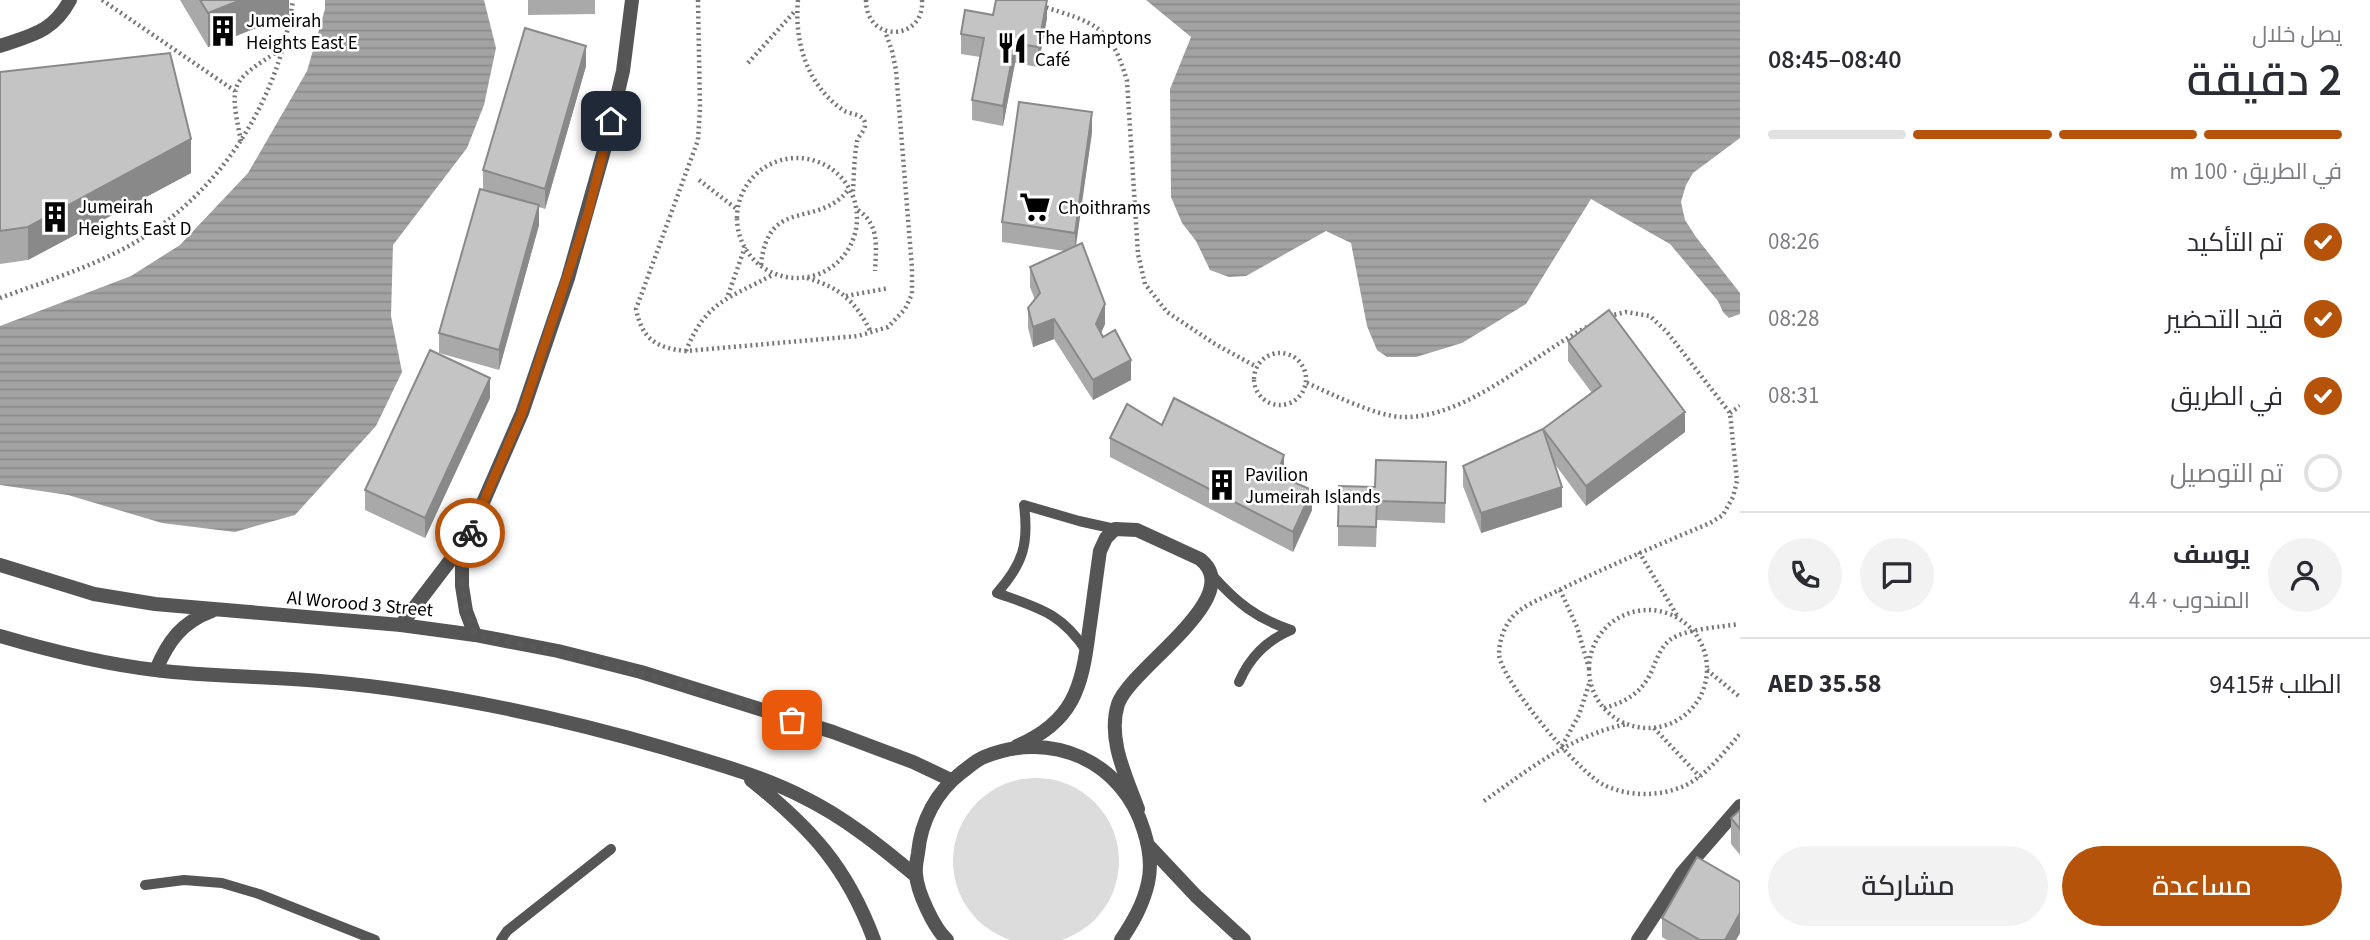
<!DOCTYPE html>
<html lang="ar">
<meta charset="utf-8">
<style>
:root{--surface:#fff;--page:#f2f2f3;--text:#2b2b33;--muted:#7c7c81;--line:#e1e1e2;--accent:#b45309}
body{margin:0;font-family:"Source Sans 3",Cairo,sans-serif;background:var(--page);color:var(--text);direction:rtl;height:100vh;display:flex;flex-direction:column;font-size:26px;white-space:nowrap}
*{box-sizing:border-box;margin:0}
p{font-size:23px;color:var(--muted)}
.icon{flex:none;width:38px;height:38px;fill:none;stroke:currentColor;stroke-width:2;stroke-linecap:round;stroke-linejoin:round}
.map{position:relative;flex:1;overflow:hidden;direction:ltr}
.sheet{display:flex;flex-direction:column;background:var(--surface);width:630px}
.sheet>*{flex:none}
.pin{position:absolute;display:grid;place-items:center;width:60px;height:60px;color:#fff;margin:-30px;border-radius:14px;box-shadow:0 4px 10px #0006}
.courier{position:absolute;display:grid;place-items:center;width:70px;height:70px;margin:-35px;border:5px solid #b45309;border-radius:50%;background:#fff;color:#222;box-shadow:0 2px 9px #0007}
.headline em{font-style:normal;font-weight:600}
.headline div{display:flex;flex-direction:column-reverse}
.headline{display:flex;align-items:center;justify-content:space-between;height:119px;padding:0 28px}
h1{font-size:46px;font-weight:600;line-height:52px}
.bar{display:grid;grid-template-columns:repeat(4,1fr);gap:10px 7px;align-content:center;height:84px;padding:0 28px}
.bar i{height:9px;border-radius:5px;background:var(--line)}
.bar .selected{background:var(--accent)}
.bar p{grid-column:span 4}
.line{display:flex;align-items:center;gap:18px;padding:0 28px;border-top:2px solid var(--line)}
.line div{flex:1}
.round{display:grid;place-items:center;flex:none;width:74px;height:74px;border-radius:37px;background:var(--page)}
ol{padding:0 28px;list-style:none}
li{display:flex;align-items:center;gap:21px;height:77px}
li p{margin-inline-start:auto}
li .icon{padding:7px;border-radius:50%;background:var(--accent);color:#fff;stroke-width:4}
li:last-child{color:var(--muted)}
li i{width:38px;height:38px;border:4px solid var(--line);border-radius:50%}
.primary-button{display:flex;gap:14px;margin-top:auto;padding:14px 28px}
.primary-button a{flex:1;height:80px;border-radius:42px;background:var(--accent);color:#fff;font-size:28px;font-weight:600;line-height:80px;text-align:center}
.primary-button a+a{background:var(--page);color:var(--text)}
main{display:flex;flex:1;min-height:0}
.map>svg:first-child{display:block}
</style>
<main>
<section class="sheet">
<div class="headline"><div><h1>2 دقيقة</h1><p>يصل خلال</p></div><em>08:40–08:45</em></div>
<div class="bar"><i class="selected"></i><i class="selected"></i><i class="selected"></i><i></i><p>في الطريق · 100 m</p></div>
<ol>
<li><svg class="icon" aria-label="check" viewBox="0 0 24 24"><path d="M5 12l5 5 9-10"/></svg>تم التأكيد<p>08:26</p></li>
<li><svg class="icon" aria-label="check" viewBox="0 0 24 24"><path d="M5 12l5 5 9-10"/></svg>قيد التحضير<p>08:28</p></li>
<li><svg class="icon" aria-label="check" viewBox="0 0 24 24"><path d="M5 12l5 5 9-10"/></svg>في الطريق<p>08:31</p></li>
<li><i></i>تم التوصيل</li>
</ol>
<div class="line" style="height:126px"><a class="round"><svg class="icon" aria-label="person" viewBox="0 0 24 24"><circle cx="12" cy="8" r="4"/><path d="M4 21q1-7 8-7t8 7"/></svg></a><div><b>يوسف</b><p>المندوب · 4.4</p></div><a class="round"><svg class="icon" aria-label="chat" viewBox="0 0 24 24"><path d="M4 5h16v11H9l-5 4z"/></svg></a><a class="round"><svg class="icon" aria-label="phone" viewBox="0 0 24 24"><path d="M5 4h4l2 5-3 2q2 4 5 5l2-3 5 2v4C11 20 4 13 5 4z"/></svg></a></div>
<div class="line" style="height:91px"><div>الطلب #9415</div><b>AED 35.58</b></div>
<div class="primary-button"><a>مساعدة</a><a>مشاركة</a></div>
</section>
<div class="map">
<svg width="1740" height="940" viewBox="0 0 1740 940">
<defs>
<pattern id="water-rules" width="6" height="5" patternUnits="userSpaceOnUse" patternTransform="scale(1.75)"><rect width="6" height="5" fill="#a3a3a3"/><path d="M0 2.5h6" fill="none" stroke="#8b8b8b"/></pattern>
</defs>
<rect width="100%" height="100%" fill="#fff"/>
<path fill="#dcdcdc" d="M953 861a83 83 0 1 1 166 0a83 83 0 1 1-166 0Z"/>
<path fill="url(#water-rules)" d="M325,0h159l12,48 -12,57 -17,43 -74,97 -2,71 11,56 -26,54 -81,89 -60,17 -73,-9 -94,-28 -68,-10v-159l131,-50 49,-31 68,-72 59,-102 18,-62z
M1146,0h594v138l-47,35 -7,12 -5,17 4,18 11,17 44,56v21l-11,4 -6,-6 -5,-11 -48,-57 -79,-45 -65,105 -64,39 -46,14h-29l-10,-7 -10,-24 -16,-83 -25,-12 -80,45 -17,1 -19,-7 -14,-29 -14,-18 -11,-26 -1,-108 21,-52z"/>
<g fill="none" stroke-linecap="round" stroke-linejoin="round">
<path stroke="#777" stroke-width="4.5" stroke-dasharray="2 3.5" stroke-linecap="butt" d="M102,0l133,91
M698,0l2,109 -2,31 -62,169c6,30 20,39 50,42l172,-15 30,-9 17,-18 7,-15v-26l-16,-198 -4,-19 -7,-20
M798,0c-4,42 9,85 45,110 7,5 20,3 22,13 1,8 -7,12 -8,19 -3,16 -3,33 -4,49
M866,0c0,44 59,41 56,0
M1041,6c52,16 70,19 86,75l11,173 7,30 22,28 48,32 42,23
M748,63l48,-53
M241,141c-12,-59 -11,-59 39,-91
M737 218a60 60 0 1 1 120 0a60 60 0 1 1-120 0Z
M699,180l39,30
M858,210c22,15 18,37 17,61
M761,265c7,-70 57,-35 88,-76
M807,278c34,10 48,23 64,54
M728,295l17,-48
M846,296l43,-8
M0,298c46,-17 96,-32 139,-58 85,-52 140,-141 154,-240
M1609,316l17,-4 24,4 17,16 63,81 7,68 -4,16 -10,18 -13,8c-52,22 -104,44 -155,69 -14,7 -35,14 -45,28 -7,9 -11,23 -11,34 2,27 80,119 105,131 25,12 57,12 82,0 22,-11 38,-33 54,-51
M686,351c20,-51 45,-53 88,-77
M1254 379a26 26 0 1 1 52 0a26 26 0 1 1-52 0Z
M1307,383c25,11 68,33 95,34 66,2 132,-64 189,-92
M1730,413l10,-7
M1639,552l39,65
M1560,590l17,37 11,38
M1589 669a59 59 0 1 1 118 0a59 59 0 1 1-118 0Z
M1707,670l33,27
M1604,708c23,-6 40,-17 49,-40 4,-10 8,-21 17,-28 14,-11 51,-13 69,-16
M1654,728l46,49
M1562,746l17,-31 11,-34
M1484,801c47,-33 86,-65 143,-77"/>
<path stroke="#555" stroke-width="10" d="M1213,576c23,26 44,43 78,54
M1087,652c-25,-39 -48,-44 -90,-59 26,-29 32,-49 27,-88l55,16 36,8
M1239,682c11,-25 27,-41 52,-52
M145,885l39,-5 38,3 37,11 116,46
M501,940l6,-9 104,-82"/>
<path stroke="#555" stroke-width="14" d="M0,46c32,-11 53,-14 70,-46
M401,625l64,-84
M475,635l-9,-24 -4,-25v-24l6,-25 54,-124 46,-135 37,-131 18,-76 9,-71
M1017,746c56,-24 65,-58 72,-115 4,-27 7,-53 11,-80l6,-13 9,-9 22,1 63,29c48,38 -69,108 -82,145 -11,35 8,72 20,105
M1638,940l44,-67 58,-67"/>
<path stroke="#555" stroke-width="14" d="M0,565l94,29 61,10 246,21 74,10 83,16 83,21 192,60 80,30 38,18
M0,636c51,15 103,28 155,34 55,7 110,6 165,11 118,10 234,35 348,68 45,14 92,26 135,48 41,20 77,49 113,79
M156,670c12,-29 26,-48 56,-59
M751,780c60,48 96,87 123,160
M1149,846l47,50 48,44
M947,940c-13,-12 -30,-48 -31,-66 -1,-7 1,-14 2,-21 3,-32 18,-61 44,-81 7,-5 14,-12 22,-15 67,-28 139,4 160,74 5,16 8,35 4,52 -5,22 -15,39 -27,57"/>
</g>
<path fill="#a9a9a9" d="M180,0h109v15l-81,32z
M528,0h67v14l-67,1z
M1047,18l-9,49 -23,-4 -12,63 -31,-6v-20l8,-43 -19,-3v-20z
M586,66l-41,143 -6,-2v18l-40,145 -60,-17v-20l44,-143v-20z
M0,72l191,101 -163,87 -28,4z
M1092,132l-17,114 30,78 -4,9 30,47 -38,20 -39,-61 -21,8 -5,-19v-20l7,-8 -5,-13v-20l35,-16 -63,-9v-20z
M1568,341l117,91 -99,74 -32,-43 8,44 -81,26 -18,-47v-20l80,-37 49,-36 -24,-32z
M490,398l-65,140 -60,-28v-20z
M1162,425l122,50 -1,3 29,32 -19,42 -183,-95v-19z
M1446,482l-1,41 -68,-3 -1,27 -38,-1v-20l37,-39z
M1740,810v45l-9,-11v-26z
M1740,882v51l-4,7h-69l-5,-3v-19z"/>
<path fill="#898989" d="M241,0h48v15l-81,32v-34z
M1047,0v18l-9,49v-20z
M1015,43v20l-12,63v-20z
M586,46v20l-41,143v-20z
M1092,112v20l-17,121v-20z
M191,139v34l-163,87v-33z
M539,205v20l-40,145v-20z
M1105,304v20l-9,20v-20z
M1054,319v20l-21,8v-20z
M1131,360v20l-38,20v-20z
M490,378v20l-65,140v-20z
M1685,412v20l-99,74v-20z
M1284,455v20l-7,20v-20z
M1562,487v20l-81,26v-20z
M1312,490v20l-19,42v-20z
M1740,913v20l-4,7h-11z"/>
<path fill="#c4c4c4" stroke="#898989" stroke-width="2" d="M200,0h41l-33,13z
M996,0h51l-9,47 -23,-4 -12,63 -31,-6 12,-62 -23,-4 4,-24 28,5z
M525,28l61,18 -41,143 -62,-19z
M170,53l21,86 -163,88 -28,4v-159z
M1019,102l73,10 -17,121 -73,-11z
M480,189l59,16 -40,145 -60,-17z
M1082,243l23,61 -9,20 7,13 12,-7 16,30 -38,20 -39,-61 -21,8 -5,-19 12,-15 -10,-26z
M1609,310l76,102 -99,74 -43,-57 19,58 -81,26 -18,-47 80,-37 58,-43 -33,-45z
M430,350l60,28 -65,140 -60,-28z
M1174,398l110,57 -7,20 35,15 -19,42 -183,-94 17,-34 35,21z
M1376,460l70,2 -1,41 -68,-2 -1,26 -38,-1 1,-40 36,1z
M1740,810v19l-9,-11z
M1697,857l43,25v31l-15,27h-25l-38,-22z"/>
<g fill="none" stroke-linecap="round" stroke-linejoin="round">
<path stroke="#595959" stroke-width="7" stroke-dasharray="0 12.6" d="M470,533c-15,34 -7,69 5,102 111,21 211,49 317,85"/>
<path stroke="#b45309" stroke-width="9" d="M470,533l52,-120 66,-200 23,-92"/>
</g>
<defs>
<symbol id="building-bare" viewBox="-9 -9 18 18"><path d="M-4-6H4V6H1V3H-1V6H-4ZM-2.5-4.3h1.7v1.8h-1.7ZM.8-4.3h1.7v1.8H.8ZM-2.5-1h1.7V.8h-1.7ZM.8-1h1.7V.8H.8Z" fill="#000" stroke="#fff" stroke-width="2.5" paint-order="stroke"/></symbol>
<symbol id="restaurant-bare" viewBox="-9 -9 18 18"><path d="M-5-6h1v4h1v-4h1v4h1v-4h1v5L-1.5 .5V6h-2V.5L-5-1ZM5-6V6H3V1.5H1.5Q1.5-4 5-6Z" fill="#000" stroke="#fff" stroke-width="2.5" paint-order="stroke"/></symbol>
<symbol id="supermarket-bare" viewBox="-9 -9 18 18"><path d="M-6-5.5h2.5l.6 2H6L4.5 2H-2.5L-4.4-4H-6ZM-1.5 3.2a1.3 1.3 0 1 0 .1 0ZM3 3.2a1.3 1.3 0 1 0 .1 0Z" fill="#000" stroke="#fff" stroke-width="2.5" paint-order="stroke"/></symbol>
</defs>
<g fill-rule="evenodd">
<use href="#building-bare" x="201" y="9" width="44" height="44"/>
<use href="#restaurant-bare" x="990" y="26" width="44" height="44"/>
<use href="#supermarket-bare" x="1013" y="185" width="44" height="44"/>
<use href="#building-bare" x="33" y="195" width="44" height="44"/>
<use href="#building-bare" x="1200" y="463" width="44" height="44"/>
</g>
<g text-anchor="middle" stroke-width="5" stroke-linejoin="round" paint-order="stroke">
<g font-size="19" fill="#000" stroke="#fff" text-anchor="start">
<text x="246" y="27">Jumeirah<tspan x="246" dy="22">Heights East E</tspan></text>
<text x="1035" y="44">The Hamptons<tspan x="1035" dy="22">Café</tspan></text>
<text x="78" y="213">Jumeirah<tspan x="78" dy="22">Heights East D</tspan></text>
<text x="1058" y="214">Choithrams</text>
<text x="1245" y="481">Pavilion<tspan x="1245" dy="22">Jumeirah Islands</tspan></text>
</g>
<g font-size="19" fill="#000" stroke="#fff">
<text transform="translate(360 603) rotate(5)" y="7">Al Worood 3 Street</text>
</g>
</g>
</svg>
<div class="pin" style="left:792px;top:720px;background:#ea580c"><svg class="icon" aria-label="bag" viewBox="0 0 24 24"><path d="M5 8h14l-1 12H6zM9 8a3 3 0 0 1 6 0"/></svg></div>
<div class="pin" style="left:611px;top:121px;background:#1f2937"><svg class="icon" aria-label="home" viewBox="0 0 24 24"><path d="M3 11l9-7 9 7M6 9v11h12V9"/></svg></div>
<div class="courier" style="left:470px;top:533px"><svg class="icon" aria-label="bike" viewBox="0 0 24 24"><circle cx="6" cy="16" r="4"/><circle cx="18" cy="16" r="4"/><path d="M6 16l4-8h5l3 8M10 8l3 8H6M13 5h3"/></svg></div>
</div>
</main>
